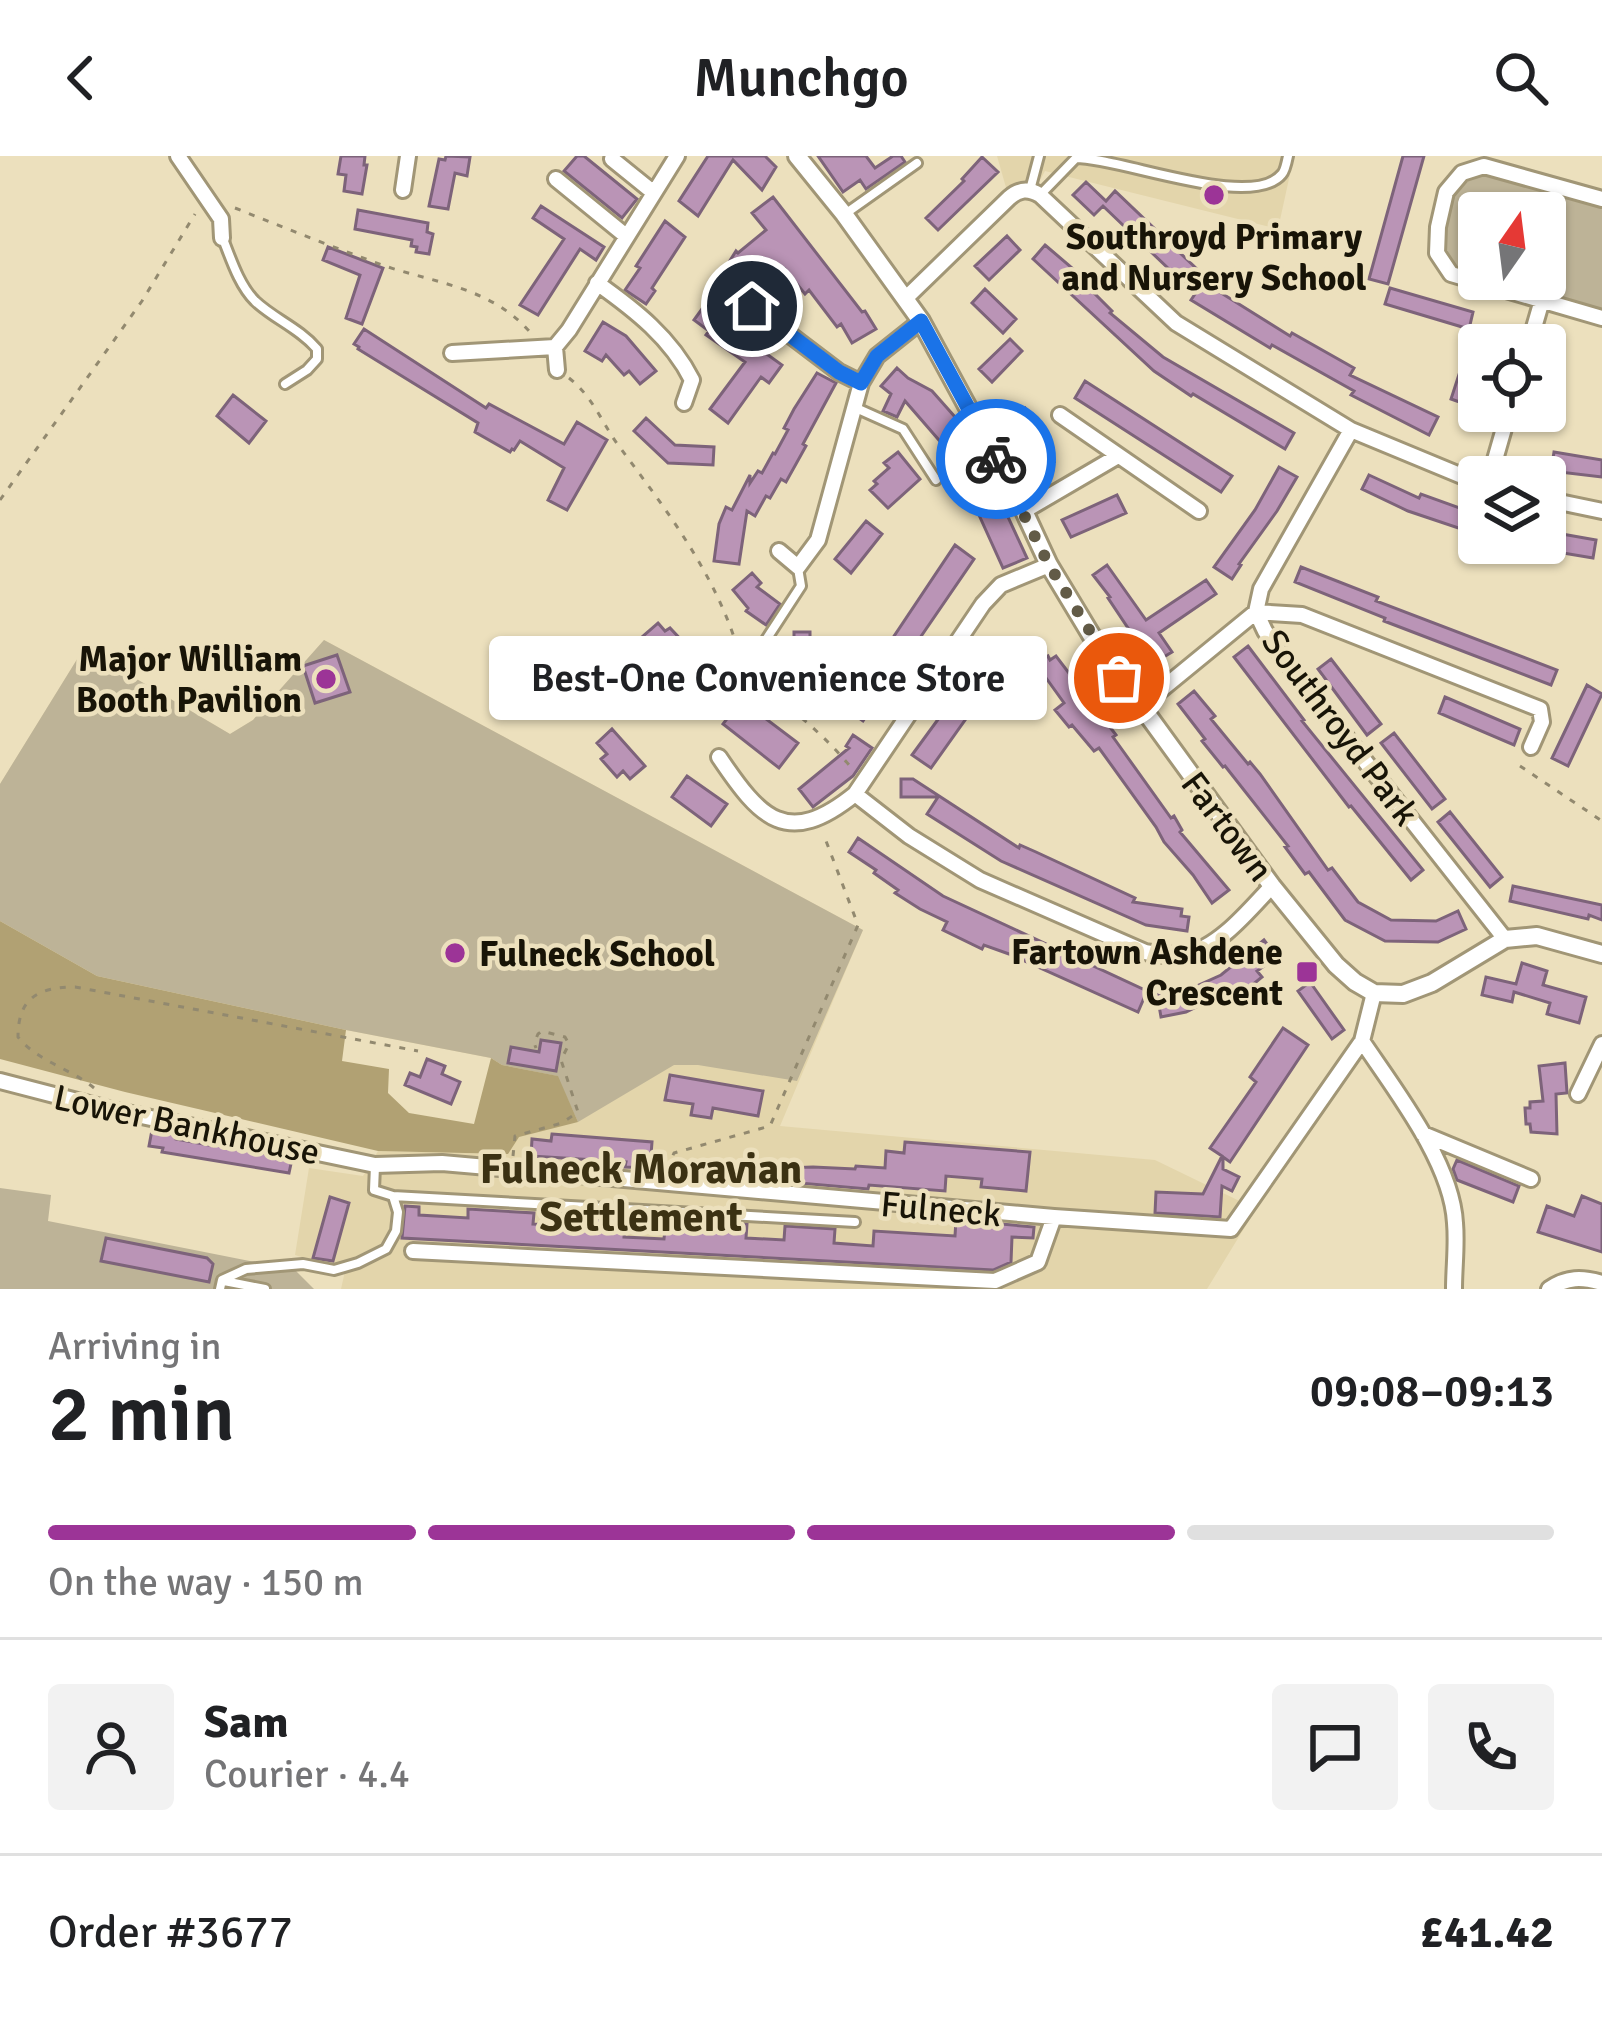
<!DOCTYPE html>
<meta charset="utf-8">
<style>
:root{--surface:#fff;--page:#f2f2f2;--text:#202124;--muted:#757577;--line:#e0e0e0;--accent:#9c3497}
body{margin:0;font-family:Signika,sans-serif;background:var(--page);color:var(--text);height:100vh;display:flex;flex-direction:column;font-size:45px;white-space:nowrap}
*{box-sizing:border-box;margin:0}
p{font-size:39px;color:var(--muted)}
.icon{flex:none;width:66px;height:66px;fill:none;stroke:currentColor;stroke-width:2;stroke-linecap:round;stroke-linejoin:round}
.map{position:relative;height:1133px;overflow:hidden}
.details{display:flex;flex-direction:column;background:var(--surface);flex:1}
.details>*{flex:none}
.needle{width:78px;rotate:14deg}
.tools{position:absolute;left:1458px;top:36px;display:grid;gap:24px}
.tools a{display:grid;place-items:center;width:108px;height:108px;border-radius:12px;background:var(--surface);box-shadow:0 3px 9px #0004;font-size:60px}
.pin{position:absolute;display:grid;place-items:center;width:102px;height:102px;color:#fff;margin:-51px;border:6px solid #fff;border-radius:50%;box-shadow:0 3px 12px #0007}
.courier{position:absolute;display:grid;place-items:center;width:120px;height:120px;margin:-60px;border:9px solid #1a73e8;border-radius:50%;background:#fff;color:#222;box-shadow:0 3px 15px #0007}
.bubble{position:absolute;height:84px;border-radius:12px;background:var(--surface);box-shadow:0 3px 9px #0004;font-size:39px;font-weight:600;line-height:84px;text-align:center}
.headline em{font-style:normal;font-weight:600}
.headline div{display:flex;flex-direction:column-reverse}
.headline{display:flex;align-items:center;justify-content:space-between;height:204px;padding:0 48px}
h1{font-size:78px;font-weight:600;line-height:90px}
.bar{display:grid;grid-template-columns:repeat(4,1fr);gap:18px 12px;align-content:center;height:144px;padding:0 48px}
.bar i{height:15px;border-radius:9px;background:var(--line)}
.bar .selected{background:var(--accent)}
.bar p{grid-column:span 4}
.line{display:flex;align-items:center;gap:30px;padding:0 48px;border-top:3px solid var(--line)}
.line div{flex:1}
.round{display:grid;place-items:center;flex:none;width:126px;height:126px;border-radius:12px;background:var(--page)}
header{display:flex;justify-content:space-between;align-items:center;height:156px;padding:0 48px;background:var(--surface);font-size:54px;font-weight:600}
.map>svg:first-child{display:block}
</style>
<header><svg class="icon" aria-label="back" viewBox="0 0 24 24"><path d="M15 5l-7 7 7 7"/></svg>Munchgo<svg class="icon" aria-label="search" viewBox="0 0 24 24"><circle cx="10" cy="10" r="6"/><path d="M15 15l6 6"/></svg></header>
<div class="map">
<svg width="1602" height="1133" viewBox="0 0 1602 1133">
<rect width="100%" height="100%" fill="#ece0bd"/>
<path fill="#e3d5ab" d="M997,0h297l-16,73 -233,-58 -11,21 -25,6z
M324,484l539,290 -83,196 375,34 101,49 -49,80h-866l4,-18 -50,-16 14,-87 54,8 15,-25 129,3 -5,-89 -11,-7 -145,-28 -346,-246 84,-136 146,86 23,-14z"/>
<path fill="#bdb397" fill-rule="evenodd" d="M1484,10l118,33v119l-151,-44 -14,-21 9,-61zM1479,57h66v66h-66z
M324,484l539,290 -66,151 -99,-16h-24l-96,57 -21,-46 -55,-11 -11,-7 -145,-28 -249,-54 -97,-55v-137l84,-136 146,86 23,-14z
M0,1032l51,7 -3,26 247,49 19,19h-314z"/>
<path fill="#b1a173" d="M0,765l97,55 249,54 -4,31 47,8 -1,24 21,20 65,11 17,-66 11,7 56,11 20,46 -59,15 -11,17 -130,-3 -253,-59 -125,-33z"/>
<path fill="#ba94b6" stroke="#7d637a" stroke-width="3" d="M341,0h24l-1,9h3l-5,29 -18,-3 2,-16 -8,-1z
M446,0l24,1 -3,19 -12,-3 -7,36 -19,-3 10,-47 6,1z
M577,0h7l53,43 -15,19 -58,-47z
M708,0h57l11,11 -14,23 -29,-30 -35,56 -19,-15z
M818,0h48l9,12 18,-12h8l4,6 -39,27 -6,-9 -17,12z
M1403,0h21l-36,128 -19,-5z
M982,1l16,15 -60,58 -12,-12 38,-37 -2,-2z
M1086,26l20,19 9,-10 84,80 -5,5 96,60 2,-3 62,35 -4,7 88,42 -9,18 -78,-40 3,-4 -82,-46 -2,3 -79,-48 4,-6 -92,-88 -9,9 -21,-20z
M773,41l89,115 3,-1 11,18 -24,14 -11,-19 -4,3 -28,-37 -4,4 -20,-25 -10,8 -14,-18 -42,61 63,45 -13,18 -8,-6 -33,46 -18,-14 35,-47 -39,-27 3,-4 -15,-11 21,-29 -3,-2 24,-38 2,2 28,-23 -14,-17z
M541,50l63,41 -8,13 -16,-11 -42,66 -18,-10 44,-66 -31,-21z
M358,54l70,13 -1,9 6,2 -4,20 -13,-2 1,-5 -6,-1 1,-6 -57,-11z
M665,65l20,16 -33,51 3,3 -9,13 -21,-14 15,-22 -4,-2z
M1007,80l13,14 -31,30 -14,-14z
M1045,89l33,28 -2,2 36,36 -2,2 53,44 131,76 -9,16 -92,-55 -2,2 -37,-25 -121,-112z
M328,91l55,21 -21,56 -16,-6 14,-43 -37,-15z
M1390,132l83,24 -4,17 -84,-25z
M985,133l31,30 -13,14 -31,-30z
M603,166l23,14 30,35 -16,13 -11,-13 -5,4 -18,-20 -4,6 -17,-10z
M364,173l122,79 3,-4 75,40 13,-22 30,18 -40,70 -19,-10 16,-32 -44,-27 -6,9 -2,-1 -2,3 -35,-20 3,-9 -120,-74 1,-2 -5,-3z
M1010,183l12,12 -30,31 -13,-13z
M1463,206l16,5 -11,38 -17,-6z
M897,212l11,10 24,13 31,35 2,3 -20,18 -40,-46 -8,16 -14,-6 8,-17 -10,-8z
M817,217l19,10 -33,61 3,2 -20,36 -5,-3 -11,19 -4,-2 -11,20 -8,-5 -8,53 -25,-3 5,-37 7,-17 6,3 18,-35v8l8,-12 4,2 11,-20 2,1 13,-24 -4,-2 10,-19z
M1085,225l147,95 -11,16 -146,-94z
M233,239l33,26 -17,22 -32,-27z
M1025,252l29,54 -17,9 -29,-55z
M646,262l29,27 39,2 -1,18 -45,-2 -34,-32z
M898,296l22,27 -32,29 -18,-18 7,-6 -3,-3 15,-13 -5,-5z
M1554,296l48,8v17l-51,-6z
M1279,311l18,10 -20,34 -38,53 2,1 -9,14 -18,-12 41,-57z
M1369,319l50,23 2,-4 58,21v20l-71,-24 -46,-22z
M1117,339l9,18 -55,24 -9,-17z
M1002,348l25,54 -24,10 -24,-53z
M866,365l16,13 -31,39 -16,-14z
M1545,375l51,9 -3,18 -48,-8z
M955,389l19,14 -111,162 -24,-17 40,-57 5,4z
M1107,409l39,55 60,-40 10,14 -57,39 13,19 -20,12 -44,-66 2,-1 -17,-22z
M1301,411l77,30 -2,4 181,69 -6,15 -167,-64 1,-3 -90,-36z
M752,417l9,10 -4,4 23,17 -14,21 -20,-14 2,-3 -15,-18z
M658,467l7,8 5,-3 15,16 -19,17 -23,-25z
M794,476h16v20l11,1v11h-32l-1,10 -21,-1 2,-23 34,2 -9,-7z
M1248,490l56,74 -2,1 121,149 -12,10 -60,-74 -2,1 -115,-150z
M337,499l13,37 -35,11 -12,-37z
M985,499l17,13 -71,100 -19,-13z
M1048,500l2,4 6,-4 60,79 -3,2 58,81 3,-2 8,14 -2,2 49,58 -17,13 -19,-28 -29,-33 -8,-15 -57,-79 -5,3 -22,-26 -3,2 -14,-17 9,-7 -28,-39z
M1331,503l50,65 -14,11 -49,-66z
M1587,529l15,9 -34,72 -16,-8z
M1194,535l21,25 -4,3 37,45 2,-2 10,12 68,96 4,-2 26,34 33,18 45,1 22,-10 8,18 -28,13 -53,-1 -40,-21 -36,-48 -4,2 -20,-27 3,-1 -63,-80 -2,1 -21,-26 3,-2 -27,-35z
M1445,541l75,32 -6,16 -75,-32z
M741,544l57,43 -19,25 -56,-44z
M612,573l33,37 -15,13 -7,-8 -6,6 -16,-18 6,-5 -10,-11z
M1394,577l51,66 -13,10 -51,-66z
M853,579l19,13 -19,28 -40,31 -14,-18 50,-41 -3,-2z
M687,620l40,28 -16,22 -39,-29z
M901,623h12l106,69 1,-3 16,7 99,46 -2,4 49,7 -1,7 8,1 -2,14 -41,-6 -145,-64 -74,-47 11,-17h-37z
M1450,656l52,65 -12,10 -52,-65z
M858,682l85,58 204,95 -9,21 -129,-58 -25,-9 -2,4 -39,-19 4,-8 -27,-13 -25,-16 3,-3 -24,-17 2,-3 -27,-18z
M1513,730l89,19v15l-13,-5 -1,4 -78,-18z
M1264,784l13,17 -20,14 5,6 -22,18 -5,-7 -49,24 -25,5 -4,-23 35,-6 29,-13z
M1522,807l25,8 -4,14 43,12 -7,26 -32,-9 3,-11 -36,-11 -2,10 -30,-7 4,-18 30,7z
M1310,826l34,48 -12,9 -34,-48z
M1283,872l25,17 -78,117 -7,-5v12l16,8 -7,14 -10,-5 -2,31 -65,-4 1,-21 47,2 19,-38 -12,-8 46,-66 -6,-5z
M541,884l20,3 -5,28 -48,-8 3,-16 28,5z
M427,903l18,7 -3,8 18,8 -9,22 -46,-19 5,-12 10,4z
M1565,907l2,30 -11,1 1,40 -26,-2 -1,-8h-4l-1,-16h5v-6l13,-1 -4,-35z
M670,919l93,16 -5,25 -45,-8 -2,10 -20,-3 2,-11 -28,-4z
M152,974l24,5v4l38,7v-3l78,16 -3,14 -127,-21 1,-4 -14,-2z
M552,978l100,8 -2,26 -25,-1 1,-5 -95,-6 1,-17 19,2z
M905,986l125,10 -4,39 -45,-4 1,-8 -36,-3 -1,15 -76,-6 -1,4 -172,-15 1,-12 89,6 27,-1 42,2 1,-3 29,2 1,-17 18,2z
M1457,1004l62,26 -6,16 -56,-22 -4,-11z
M1582,1040l20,8v48l-64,-20 9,-26 27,10z
M330,1041l19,6 -16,58 -20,-3z
M405,1050l14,1v8l49,3v-9l66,4 -1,11 26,1v-8l66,3 -1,17 40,2 2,-19 81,4 -1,14 38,2 1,-14 50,3 -1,14 39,3 1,-15 81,5 1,-16 78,7 -1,11 -21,-1 -1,25 -18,8 -591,-32z
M106,1082l101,20 6,6 -4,18 -108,-21z"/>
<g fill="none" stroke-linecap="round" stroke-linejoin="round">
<defs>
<path id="service" d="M1030,34l9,-34
M1041,38l35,-36c46,0 176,53 206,16 3,-3 5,-13 6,-18
M845,58l72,-51
M223,83c8,20 16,46 32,62 19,18 44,27 62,48v10l-10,11 -22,14
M856,252l47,21 33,51
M683,533l36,23 82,-126 -3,-18
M393,1040l462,26
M224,1125l41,8
M220,1133l2,-9 24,-11 57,-5 31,6 24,-7 28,-14 10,-18 2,-19 -5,-16 -19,-6 1,-24"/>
<path id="minor" d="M178,0l43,63 1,19
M612,3l42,34
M556,23l70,57
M403,34l5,-34
M1602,43l-118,-33 -22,7 -16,19 -8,35 -1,26 14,21 151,44
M597,127c38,27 74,55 95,97l-8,23
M906,142l103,-100c10,-9 19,-10 31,-3l136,128 175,107 128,53
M752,150l87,66 22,11
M1529,189l13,-45
M555,191l2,23
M452,197l103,-6 14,-17 108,-174
M1060,259l139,96
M1490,321l19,-66
M1545,343l57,12
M1024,355l94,-55
M779,395l19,16 20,-27 43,-157 16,-27 44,-35
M1256,456l9,19 18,26 222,282
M1256,456l46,3 238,94 2,13 -11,25
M1256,456l5,-23 90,-159
M1140,551l116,-95
M719,601c41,61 68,92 136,37l128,-190 18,-19 48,-20
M855,638l54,42 71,44 165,72c14,2 27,5 41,2 33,-6 64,-45 86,-68
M1362,885c33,49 90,122 93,182 2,22 -1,44 -1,66
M0,925l108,28 267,56 67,-2 612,54 177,12 131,-188 12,-48
M1578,938l24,-50
M1423,978l108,45
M413,1095l582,30 43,-19 16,-45
M1549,1133c18,-12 33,-12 53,-6"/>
<path id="tertiary" d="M797,0l47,58 77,107 103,190 25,54 50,83 173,238 64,79 19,17 19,11 29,1 29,-11 73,-44 32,-3 65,18"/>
</defs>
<use href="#service" stroke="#a19676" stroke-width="14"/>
<use href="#minor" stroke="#a19676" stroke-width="20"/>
<use href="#tertiary" stroke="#a19676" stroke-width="22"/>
<path stroke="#92896f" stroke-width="3" stroke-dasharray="6 9" stroke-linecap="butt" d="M235,52c50,20 100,40 150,58 51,17 106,22 144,65
M1518,57l1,-22
M569,222c24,19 32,43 49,67 48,64 99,131 121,208
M0,344l142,-199 53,-87
M755,525c36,27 71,55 99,90
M1520,610l82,55
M94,932c-24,-20 -56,-26 -76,-51 0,-39 20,-50 57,-50l343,64
M513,1000l2,-20 47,-13 16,-11 -17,-52 8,-16 -4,-7 -23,-6 -4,3 -4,9 2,5
M667,1013l7,-16 96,-27 88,-201 -35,-92"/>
<use href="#service" stroke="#fff" stroke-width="8"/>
<use href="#minor" stroke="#fff" stroke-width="14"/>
<use href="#tertiary" stroke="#fff" stroke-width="16"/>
</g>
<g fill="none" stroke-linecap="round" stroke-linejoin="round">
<path stroke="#625b47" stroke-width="12" stroke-dasharray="0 21.6" d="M996,303l53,106 70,113"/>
<path stroke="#1a73e8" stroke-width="15" d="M752,150l87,66 22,11 16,-27 44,-35 75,138"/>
</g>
<g fill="#9c3497" stroke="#ece0bd" stroke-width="4.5">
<circle cx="1214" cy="39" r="12"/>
<circle cx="326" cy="523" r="12"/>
<circle cx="455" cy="797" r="12"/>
<rect x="1295" y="804" width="24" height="24" rx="6"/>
</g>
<g text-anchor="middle" stroke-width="9" stroke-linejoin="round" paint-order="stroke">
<g font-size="36" font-weight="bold" fill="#181407" stroke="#ece0bd" text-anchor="end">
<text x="1214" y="93" text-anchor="middle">Southroyd Primary<tspan x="1214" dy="41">and Nursery School</tspan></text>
<text x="302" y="515">Major William<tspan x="302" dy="41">Booth Pavilion</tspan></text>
<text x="1283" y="808">Fartown Ashdene<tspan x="1283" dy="41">Crescent</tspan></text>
<text x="479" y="810" text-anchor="start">Fulneck School</text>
</g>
<g font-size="36" fill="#181407" stroke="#ece0bd">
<text transform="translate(1341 571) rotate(53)" y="13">Southroyd Park</text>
<text transform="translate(1228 670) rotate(53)" y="13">Fartown</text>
<text transform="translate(187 968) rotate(12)" y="13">Lower Bankhouse</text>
<text transform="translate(941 1052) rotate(5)" y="13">Fulneck</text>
</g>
<g font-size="42" font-weight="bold" fill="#3b3113" stroke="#ece0bd">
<text x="641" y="1027">Fulneck Moravian<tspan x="641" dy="48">Settlement</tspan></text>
</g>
</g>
</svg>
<div class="tools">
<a><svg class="needle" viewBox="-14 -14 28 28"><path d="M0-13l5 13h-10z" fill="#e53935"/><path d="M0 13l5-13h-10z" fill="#757577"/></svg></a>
<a><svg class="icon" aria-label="locate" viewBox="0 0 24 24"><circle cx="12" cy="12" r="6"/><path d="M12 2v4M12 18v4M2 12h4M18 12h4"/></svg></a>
<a><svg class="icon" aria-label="layers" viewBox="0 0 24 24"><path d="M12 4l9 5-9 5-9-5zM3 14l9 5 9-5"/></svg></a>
</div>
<div class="pin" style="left:1119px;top:522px;background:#ea580c"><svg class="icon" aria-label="bag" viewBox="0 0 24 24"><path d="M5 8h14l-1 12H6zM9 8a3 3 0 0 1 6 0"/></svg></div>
<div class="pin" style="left:752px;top:150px;background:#1f2937"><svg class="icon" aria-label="home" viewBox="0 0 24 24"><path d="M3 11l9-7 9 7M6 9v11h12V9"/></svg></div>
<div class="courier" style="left:996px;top:303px"><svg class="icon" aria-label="bike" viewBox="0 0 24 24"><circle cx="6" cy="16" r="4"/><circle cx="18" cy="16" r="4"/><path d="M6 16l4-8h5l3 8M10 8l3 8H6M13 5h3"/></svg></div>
<div class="bubble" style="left:489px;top:480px;width:558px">Best-One Convenience Store</div>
</div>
<section class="details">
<div class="headline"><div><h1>2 min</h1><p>Arriving in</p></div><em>09:08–09:13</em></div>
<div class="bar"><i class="selected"></i><i class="selected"></i><i class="selected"></i><i></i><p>On the way · 150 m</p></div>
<div class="line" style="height:216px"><a class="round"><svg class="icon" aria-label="person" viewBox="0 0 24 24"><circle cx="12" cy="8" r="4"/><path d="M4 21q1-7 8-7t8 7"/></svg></a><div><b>Sam</b><p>Courier · 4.4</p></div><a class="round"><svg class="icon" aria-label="chat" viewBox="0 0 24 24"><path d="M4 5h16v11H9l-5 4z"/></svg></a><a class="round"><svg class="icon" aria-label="phone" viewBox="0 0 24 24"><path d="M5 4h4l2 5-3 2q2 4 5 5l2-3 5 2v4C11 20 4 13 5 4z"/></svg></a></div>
<div class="line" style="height:156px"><div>Order #3677</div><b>£41.42</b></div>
</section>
